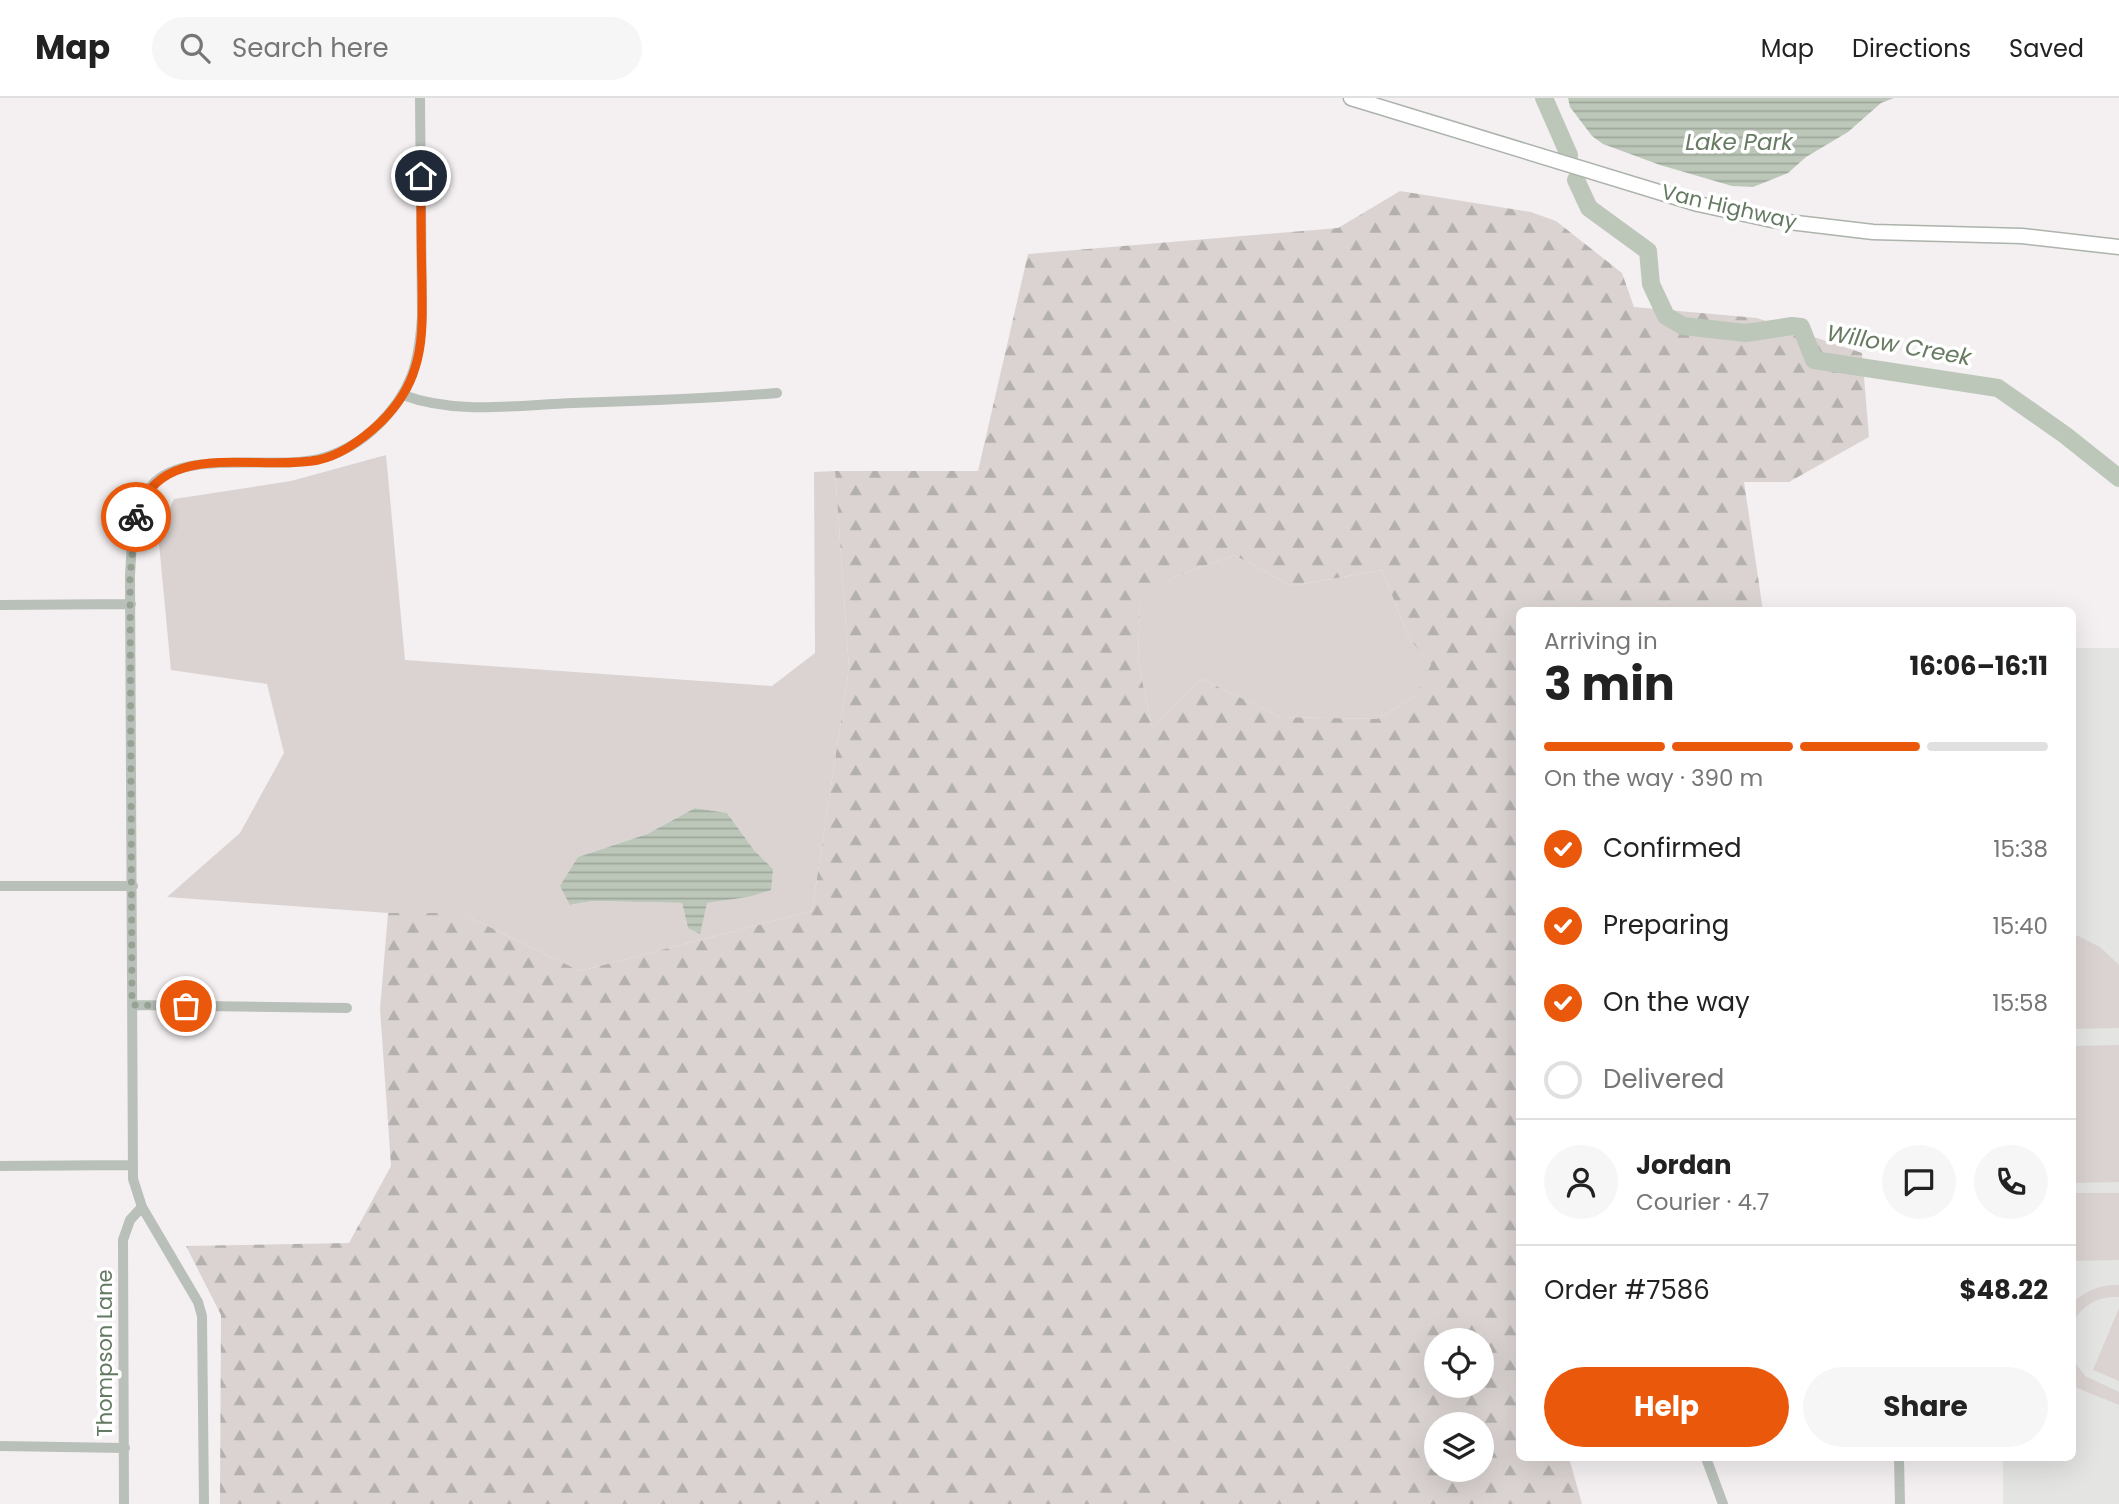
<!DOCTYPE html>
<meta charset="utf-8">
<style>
:root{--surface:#fff;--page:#f6f6f6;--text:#222;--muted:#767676;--line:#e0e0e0;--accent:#ea580c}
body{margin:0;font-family:Poppins,sans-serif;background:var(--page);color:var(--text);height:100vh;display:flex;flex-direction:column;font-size:26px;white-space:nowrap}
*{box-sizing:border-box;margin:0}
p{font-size:23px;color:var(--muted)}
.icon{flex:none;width:38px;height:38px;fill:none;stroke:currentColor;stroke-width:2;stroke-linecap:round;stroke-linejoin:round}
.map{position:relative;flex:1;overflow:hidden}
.details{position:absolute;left:1516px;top:509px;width:560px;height:854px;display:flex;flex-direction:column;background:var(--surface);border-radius:10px;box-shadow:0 7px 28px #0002}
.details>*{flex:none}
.controls{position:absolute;left:1424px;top:1230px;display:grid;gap:14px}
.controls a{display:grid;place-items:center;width:70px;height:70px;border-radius:50%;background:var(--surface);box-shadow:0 7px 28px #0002;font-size:35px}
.pin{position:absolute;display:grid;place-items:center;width:60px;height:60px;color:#fff;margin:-30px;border:4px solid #fff;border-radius:50%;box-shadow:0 2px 7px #0007}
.courier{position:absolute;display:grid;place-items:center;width:70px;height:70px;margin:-35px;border:5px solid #ea580c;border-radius:50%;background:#fff;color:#222;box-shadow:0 2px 9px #0007}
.head em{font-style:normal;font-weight:700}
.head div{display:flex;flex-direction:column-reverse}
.head{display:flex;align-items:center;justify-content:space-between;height:119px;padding:0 28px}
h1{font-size:46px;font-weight:700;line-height:52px}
.bar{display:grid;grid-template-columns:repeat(4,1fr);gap:10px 7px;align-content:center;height:84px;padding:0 28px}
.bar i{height:9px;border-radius:5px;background:var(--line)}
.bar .current{background:var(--accent)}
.bar p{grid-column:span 4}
.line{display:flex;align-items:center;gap:18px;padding:0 28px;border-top:2px solid var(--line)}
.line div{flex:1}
.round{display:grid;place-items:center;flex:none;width:74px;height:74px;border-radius:37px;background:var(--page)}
ol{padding:0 28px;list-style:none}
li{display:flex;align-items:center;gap:21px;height:77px}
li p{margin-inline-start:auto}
li .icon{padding:7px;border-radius:50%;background:var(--accent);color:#fff;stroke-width:4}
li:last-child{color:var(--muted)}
li i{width:38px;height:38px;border:4px solid var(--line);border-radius:50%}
.action{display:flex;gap:14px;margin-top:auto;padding:14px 28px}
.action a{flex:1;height:80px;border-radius:42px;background:var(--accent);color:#fff;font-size:28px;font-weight:700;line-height:80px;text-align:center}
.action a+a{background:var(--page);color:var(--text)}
header{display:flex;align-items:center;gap:42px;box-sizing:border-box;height:98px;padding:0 35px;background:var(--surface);border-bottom:2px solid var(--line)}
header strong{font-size:33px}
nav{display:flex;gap:38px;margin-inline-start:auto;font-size:24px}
.search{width:490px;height:63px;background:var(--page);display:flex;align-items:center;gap:18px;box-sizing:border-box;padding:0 24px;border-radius:38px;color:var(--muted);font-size:26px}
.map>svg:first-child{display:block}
</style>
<header>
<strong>Map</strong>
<div class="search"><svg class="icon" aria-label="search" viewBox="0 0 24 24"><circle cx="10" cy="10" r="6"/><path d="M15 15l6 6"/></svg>Search here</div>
<nav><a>Map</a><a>Directions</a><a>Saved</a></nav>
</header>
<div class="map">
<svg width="2119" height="1406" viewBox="0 0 2119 1406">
<defs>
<pattern id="forest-firs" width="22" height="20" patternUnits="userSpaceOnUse" patternTransform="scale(1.75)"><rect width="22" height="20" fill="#dad3d2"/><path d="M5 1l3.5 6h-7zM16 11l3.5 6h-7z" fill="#b4b0ae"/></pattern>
<pattern id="water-rules" width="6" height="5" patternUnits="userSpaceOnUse" patternTransform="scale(1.75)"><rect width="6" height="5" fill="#bdc7b9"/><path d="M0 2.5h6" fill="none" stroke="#9da69a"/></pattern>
</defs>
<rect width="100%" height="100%" fill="#f4f0f2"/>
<path fill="#e4e4e3" d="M2072,550h47v856h-116v-46h69z"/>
<path fill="#dad3d2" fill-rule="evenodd" d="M386,357l19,205 367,26 43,-33 -1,-181 21,-1 14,197 -37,243 -232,60 -119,-58h-73l-221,-16 73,-64 44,-80 -17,-69 -96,-14 -13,-137 16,-34 117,-18zM695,710l32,5 27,37 19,19 -25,28 -41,6 -19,25 -6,-25 -90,-2 -21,4 7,-48 69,-23z
M1234,457l58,31 90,-16 27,68 23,27 -18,32 -37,22 -97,-2 -78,-38 -50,48 -14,-66 2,-61 36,-24z
M2072,835l28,14 19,18v63l-47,1z
M2119,947v137l-47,1v-137z
M2072,1095h47v67l-47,1z
M2119,1187v12c-21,-1 -39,9 -47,28v-22c14,-12 28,-19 47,-18z
M2119,1210v73l-26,-11z
M2072,1260l13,18 34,16v13l-47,-19z"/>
<path fill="url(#forest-firs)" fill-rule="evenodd" d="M1400,93l131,21 25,9 66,52 12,34 123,11 105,35 7,84 -80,45h-45l19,129h-244v847h50l13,46h-1362l1,-189 -35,-69 163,-3 42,-77 -11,-157 8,-96h73l119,58 232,-60 37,-243 -14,-197h143l50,-217 310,-26zM1234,457l58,31 90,-16 27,68 22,27 -17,32 -37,22 -97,-2 -78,-38 -50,48 -14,-66 2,-60 36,-25zM1437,1242h45v46h-45zM1437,1326h45v46h-45z"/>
<path fill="url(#water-rules)" d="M1568,0h326l-13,5 -33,29 -42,25 -18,16 -35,14 -21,-1 -72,-21 -57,-21 -11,-8 -22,-29z
M695,710l32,5 27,37 19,19 -2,21 -23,7 -41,6 -7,31 -12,-6 -6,-25 -90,-2 -22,4 -10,-19 18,-29 69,-23z"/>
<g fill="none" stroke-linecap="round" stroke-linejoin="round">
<path stroke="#bdc7b9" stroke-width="18" d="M1544,0l25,57
M1576,82l13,28 59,43 3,33 15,32 17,10 63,7 46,-7 9,1 13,33 184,28 67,47 54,43"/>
<defs>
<path id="major" d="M1351,0l347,106 74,16 101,12 149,4 97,11"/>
</defs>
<use href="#major" stroke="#abb3ab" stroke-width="17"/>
<path stroke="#b9c0b9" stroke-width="10" d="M403,297c53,20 114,10 170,8 68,-2 136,-4 204,-10
M0,507l131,-1
M0,788h133
M132,907l215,3
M0,1068l133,-1
M0,1348l125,2
M1706,1360l17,46
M1899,1360l1,46
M124,1406l-1,-264 7,-20 12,-13
M204,1406l-2,-188 -4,-14 -56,-95 -9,-28 -3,-603c2,-31 1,-66 22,-91 32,-37 124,-14 170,-27 20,-5 41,-18 55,-32 35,-34 42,-63 45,-110l-2,-218"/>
<use href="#major" stroke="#fff" stroke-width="14"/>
</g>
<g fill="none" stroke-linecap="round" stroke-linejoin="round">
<path stroke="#96a394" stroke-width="7" stroke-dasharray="0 12.6" d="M136,419l-6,59 2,429 54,1"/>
<path stroke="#ea580c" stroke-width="9" d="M136,419c23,-80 120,-45 182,-57 24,-5 46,-22 63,-38 15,-15 28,-34 34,-54 9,-27 7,-57 7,-85 -1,-35 -1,-71 -1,-107"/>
</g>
<g text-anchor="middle" stroke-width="7" stroke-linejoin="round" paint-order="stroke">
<g font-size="21" fill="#647962" stroke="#fff">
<text transform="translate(1729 109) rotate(13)" y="7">Van Highway</text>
<text transform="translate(105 1255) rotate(-90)" y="7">Thompson Lane</text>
</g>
<g font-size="23" font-style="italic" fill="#687b62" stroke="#fff">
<text x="1739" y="52">Lake Park</text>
<text transform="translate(1899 247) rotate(10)" y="8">Willow Creek</text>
</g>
</g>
</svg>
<div class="controls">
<a><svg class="icon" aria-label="locate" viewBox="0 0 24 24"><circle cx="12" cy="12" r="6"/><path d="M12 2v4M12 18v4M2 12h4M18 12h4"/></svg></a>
<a><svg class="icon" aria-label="layers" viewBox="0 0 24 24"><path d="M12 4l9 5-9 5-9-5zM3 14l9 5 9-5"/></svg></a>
</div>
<div class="pin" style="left:186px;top:908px;background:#ea580c"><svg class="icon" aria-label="bag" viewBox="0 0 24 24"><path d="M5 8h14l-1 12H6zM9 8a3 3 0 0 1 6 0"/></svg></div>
<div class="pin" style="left:421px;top:78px;background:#1f2937"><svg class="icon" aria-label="home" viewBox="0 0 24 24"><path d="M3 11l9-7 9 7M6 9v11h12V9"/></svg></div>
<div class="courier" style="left:136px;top:419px"><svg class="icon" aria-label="bike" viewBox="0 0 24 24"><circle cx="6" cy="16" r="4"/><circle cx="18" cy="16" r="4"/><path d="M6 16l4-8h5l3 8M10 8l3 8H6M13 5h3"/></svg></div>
<section class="details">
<div class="head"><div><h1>3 min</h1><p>Arriving in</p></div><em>16:06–16:11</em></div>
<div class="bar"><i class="current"></i><i class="current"></i><i class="current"></i><i></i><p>On the way · 390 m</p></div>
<ol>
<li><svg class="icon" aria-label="check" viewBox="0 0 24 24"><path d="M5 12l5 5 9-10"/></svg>Confirmed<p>15:38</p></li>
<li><svg class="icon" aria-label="check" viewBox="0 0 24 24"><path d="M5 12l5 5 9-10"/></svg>Preparing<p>15:40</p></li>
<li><svg class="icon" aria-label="check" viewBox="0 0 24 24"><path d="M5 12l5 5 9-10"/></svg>On the way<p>15:58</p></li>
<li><i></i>Delivered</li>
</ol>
<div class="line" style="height:126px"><a class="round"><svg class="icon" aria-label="person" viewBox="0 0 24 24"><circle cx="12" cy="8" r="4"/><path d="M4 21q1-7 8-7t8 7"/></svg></a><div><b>Jordan</b><p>Courier · 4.7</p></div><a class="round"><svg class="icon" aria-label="chat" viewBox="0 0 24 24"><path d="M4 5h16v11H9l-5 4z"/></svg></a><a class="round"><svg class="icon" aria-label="phone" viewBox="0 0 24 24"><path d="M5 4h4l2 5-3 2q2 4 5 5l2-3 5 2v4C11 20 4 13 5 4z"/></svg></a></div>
<div class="line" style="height:91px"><div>Order #7586</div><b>$48.22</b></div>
<div class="action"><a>Help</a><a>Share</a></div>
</section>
</div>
